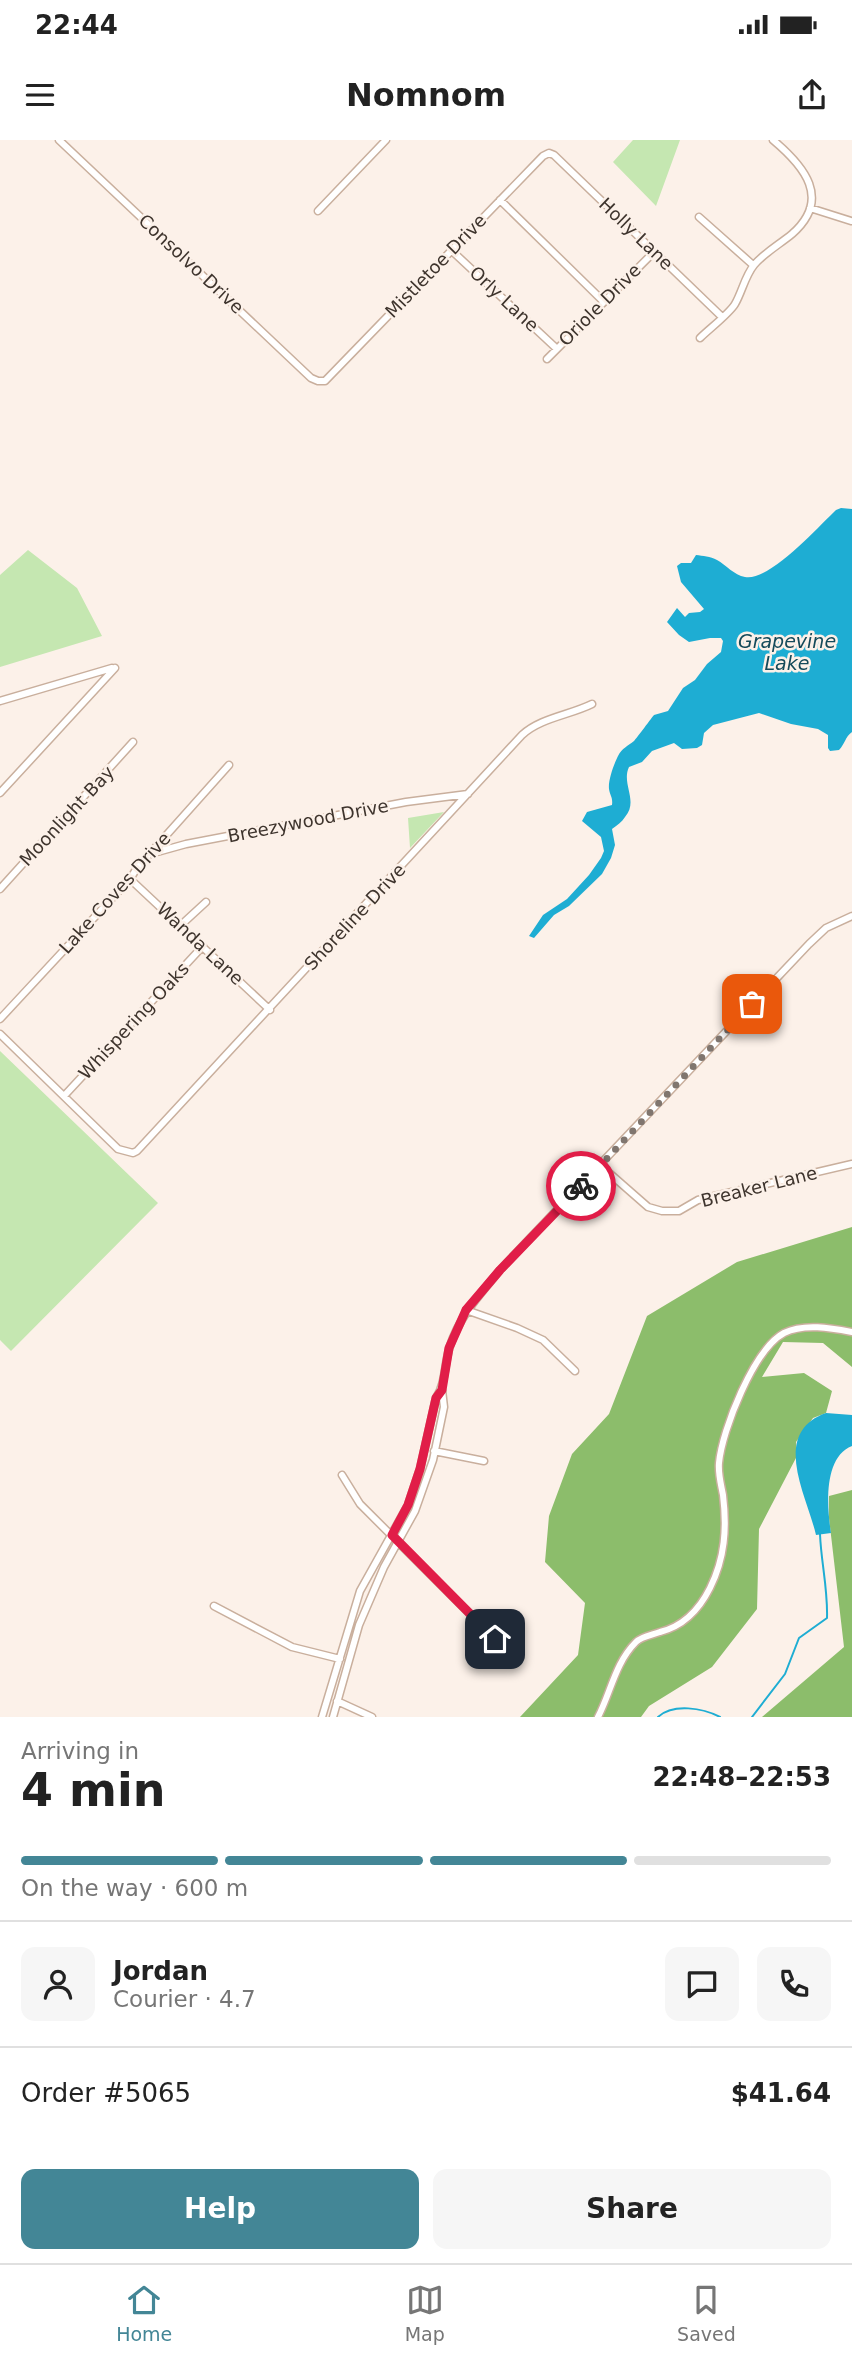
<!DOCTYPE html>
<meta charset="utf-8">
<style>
:root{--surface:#fff;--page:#f6f6f6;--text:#222;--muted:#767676;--line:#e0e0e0;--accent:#438696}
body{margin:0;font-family:"DejaVu Sans",sans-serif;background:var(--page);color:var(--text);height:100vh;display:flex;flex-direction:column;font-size:26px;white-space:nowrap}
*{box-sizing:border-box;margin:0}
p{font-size:23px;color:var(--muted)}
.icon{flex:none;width:38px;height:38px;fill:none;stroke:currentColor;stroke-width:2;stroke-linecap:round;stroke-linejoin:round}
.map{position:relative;height:1577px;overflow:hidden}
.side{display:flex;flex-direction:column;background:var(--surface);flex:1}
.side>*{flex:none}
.pin{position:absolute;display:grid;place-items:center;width:60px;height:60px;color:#fff;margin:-30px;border-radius:14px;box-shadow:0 4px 10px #0006}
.courier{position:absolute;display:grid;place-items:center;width:70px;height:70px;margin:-35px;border:5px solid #e11d48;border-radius:50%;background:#fff;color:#222;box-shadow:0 2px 9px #0007}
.head em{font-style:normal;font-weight:700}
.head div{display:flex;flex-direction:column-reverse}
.head{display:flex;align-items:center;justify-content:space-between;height:119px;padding:0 21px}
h1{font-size:46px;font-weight:700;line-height:52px}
.bar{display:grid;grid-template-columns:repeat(4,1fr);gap:10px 7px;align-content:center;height:84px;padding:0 21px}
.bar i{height:9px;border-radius:5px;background:var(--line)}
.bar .active{background:var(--accent)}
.bar p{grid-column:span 4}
.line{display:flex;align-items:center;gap:18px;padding:0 21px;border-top:2px solid var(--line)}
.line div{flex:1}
.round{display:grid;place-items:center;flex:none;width:74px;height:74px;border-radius:14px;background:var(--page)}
.cta{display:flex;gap:14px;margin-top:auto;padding:14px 21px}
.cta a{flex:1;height:80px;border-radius:14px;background:var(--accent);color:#fff;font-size:28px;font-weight:700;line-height:80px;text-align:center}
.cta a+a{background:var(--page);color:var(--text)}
.status{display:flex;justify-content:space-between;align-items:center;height:49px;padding:0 35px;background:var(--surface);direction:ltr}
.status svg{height:19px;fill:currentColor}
header{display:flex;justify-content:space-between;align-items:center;height:91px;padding:0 21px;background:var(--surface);font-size:32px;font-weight:700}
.dock{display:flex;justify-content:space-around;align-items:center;height:98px;border-top:2px solid var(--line);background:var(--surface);font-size:19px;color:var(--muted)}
.dock a{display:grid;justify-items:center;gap:4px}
.dock .active{color:var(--accent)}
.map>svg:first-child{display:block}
</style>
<div class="status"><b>22:44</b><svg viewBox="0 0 49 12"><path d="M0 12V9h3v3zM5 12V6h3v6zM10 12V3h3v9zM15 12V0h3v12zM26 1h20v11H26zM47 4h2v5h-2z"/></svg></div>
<header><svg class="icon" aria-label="menu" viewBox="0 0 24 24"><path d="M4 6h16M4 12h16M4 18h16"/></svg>Nomnom<svg class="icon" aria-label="share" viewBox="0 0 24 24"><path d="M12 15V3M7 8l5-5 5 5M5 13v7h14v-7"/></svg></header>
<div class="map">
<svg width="852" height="1577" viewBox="0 0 852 1577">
<rect width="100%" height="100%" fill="#fcf1e9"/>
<path fill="#c5e7b1" d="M633,0h47l-24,66 -43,-44z
M28,410l49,38 25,48 -102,31v-92z
M444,672l-34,36 -2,-30z
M0,911l158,152 -147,148 -11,-11z"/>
<path fill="#8cbd6b" d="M852,1087v140l-29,-24 -40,-1 -21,35 42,-4 28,18 -6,22 -13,5 -17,24 1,14 -38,73 -2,80 -45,58 -63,39 -8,11h-121l58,-62 7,-52 -40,-41 4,-46 23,-62 37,-40 38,-98 90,-54z
M852,1350v227h-90l82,-70 -15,-129v-22z"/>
<path fill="#1eadd3" d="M841,368l11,1v223c-7,5 -7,12 -13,18l-9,1 -2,-3v-13l-10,-6 -27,-5 -32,-11 -46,12 -9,8 -2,12 -5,3 -15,1 -8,-6 -22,8 -10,11 -13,5c-8,17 10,34 -4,50 -3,5 -8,8 -13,12l3,16 -4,13 -9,16 -33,32 -15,9 -20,23 -5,-2 14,-21 24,-16 22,-24 12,-17 3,-7 -3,-14 -19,-16 5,-9 25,-7c1,-8 -2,-9 -3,-16 -1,-9 5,-25 9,-33 4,-8 10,-10 16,-15 2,-2 19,-25 20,-26l14,-4 15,-23 12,-8 12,-16 14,-12 2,-11 -2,-3h-11l-21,4 -10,-7 -12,-13 10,-14 8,9 4,-4 11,-1 4,-3 -23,-27 -4,-16 4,-3h10l5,-8c7,1 14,1 21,5 9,5 17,15 28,17 24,5 74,-51 91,-67z
M826,1273l26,2v31c-29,11 -25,62 -21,87l-15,2c-9,-39 -46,-102 10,-122z"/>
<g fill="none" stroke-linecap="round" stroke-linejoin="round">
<path stroke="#1eadd3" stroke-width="2" d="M658,1577c15,-14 45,-9 62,0
M752,1577l33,-43 14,-36 28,-20c1,-29 -6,-56 -7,-84"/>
<defs>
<path id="street" d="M59,0l252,238 7,3h7l218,-225 6,-3 5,2 167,161
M500,60l104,102
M810,68l41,13
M318,71l68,-71
M699,77l54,48
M451,110l106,99
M700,198c9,-9 29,-24 35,-34 7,-12 10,-28 19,-39 10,-12 26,-21 38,-31 40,-35 12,-68 -19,-94
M547,219l107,-107
M0,561l112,-33
M0,653l115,-125
M150,714l36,-10 220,-42 62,-8
M130,739l140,131
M0,749l133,-147
M181,785l25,-23
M0,879l130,-140 7,-11 92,-103
M0,894l118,115 15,4 4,-2 385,-416c18,-17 48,-20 70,-31
M64,956l139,-150
M600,1025l48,42 14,4h17l19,-11 21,-5 133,-31
M466,1170l51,18 26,12 32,31
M434,1311l50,10
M342,1335l18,29 135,135
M214,1466l78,41 48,12
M337,1561l35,16
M322,1577l38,-126 48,-86 12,-36 16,-71c10,-15 8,-34 14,-52 10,-31 30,-51 50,-76l309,-326 17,-16 26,-12
M333,1577l26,-92 25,-58 31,-56 18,-51 11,-53 -2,-17
M598,1577c13,-25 17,-54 38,-75 6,-6 16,-7 24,-10 24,-6 39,-22 50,-44 15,-30 17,-60 13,-93 -2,-11 -5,-21 -4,-32 3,-33 35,-114 65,-130 20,-10 47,-5 68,-1"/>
</defs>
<use href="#street" stroke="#c9af9d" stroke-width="9"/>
<use href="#street" stroke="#fff" stroke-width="6"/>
</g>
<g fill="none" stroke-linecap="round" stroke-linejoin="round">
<path stroke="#80766f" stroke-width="7" stroke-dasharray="0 12.6" d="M581,1046l171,-182"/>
<path stroke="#e11d48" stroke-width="9" d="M495,1499l-103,-104 16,-30 12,-36 16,-71 6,-8 7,-42 17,-38 34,-40 81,-84"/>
</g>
<g text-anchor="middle" stroke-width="5" stroke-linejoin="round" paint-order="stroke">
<g font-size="18" fill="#3e342d" stroke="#fcf1e9">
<text transform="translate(636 94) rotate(44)" y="6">Holly Lane</text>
<text transform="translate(191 124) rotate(43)" y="6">Consolvo Drive</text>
<text transform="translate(436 126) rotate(-46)" y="6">Mistletoe Drive</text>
<text transform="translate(504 159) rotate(43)" y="6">Orly Lane</text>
<text transform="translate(600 165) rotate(-45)" y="6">Oriole Drive</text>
<text transform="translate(67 676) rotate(-47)" y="6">Moonlight Bay</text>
<text transform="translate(308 681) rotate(-11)" y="6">Breezywood Drive</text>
<text transform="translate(115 753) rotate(-48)" y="6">Lake Coves Drive</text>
<text transform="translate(355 777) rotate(-47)" y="6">Shoreline Drive</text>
<text transform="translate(200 804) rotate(43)" y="6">Wanda Lane</text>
<text transform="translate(134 881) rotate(-47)" y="6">Whispering Oaks</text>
<text transform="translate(759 1047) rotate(-14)" y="6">Breaker Lane</text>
</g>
<g font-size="19" font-style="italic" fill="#144a5a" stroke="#fcf1e9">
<text x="787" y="508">Grapevine<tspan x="787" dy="22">Lake</tspan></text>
</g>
</g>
</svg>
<div class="pin" style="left:752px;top:864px;background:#ea580c"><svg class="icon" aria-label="bag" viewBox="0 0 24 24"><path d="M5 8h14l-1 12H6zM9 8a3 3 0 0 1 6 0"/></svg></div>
<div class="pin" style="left:495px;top:1499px;background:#1f2937"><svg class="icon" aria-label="home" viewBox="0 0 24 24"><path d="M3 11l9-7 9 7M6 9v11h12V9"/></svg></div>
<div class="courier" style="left:581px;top:1046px"><svg class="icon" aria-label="bike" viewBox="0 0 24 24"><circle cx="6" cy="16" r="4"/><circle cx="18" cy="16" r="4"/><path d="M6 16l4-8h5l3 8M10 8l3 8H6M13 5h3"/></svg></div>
</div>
<section class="side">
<div class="head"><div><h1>4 min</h1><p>Arriving in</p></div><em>22:48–22:53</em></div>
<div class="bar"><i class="active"></i><i class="active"></i><i class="active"></i><i></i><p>On the way · 600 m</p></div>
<div class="line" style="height:126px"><a class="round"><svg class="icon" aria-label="person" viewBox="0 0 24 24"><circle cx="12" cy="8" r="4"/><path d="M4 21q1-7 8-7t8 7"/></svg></a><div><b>Jordan</b><p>Courier · 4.7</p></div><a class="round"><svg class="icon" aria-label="chat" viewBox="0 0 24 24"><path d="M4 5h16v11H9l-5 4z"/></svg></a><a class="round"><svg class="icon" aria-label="phone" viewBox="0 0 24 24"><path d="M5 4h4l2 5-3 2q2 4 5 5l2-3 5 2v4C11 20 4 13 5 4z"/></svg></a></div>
<div class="line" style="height:91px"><div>Order #5065</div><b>$41.64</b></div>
<div class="cta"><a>Help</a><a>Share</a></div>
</section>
<nav class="dock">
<a class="active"><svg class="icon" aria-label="home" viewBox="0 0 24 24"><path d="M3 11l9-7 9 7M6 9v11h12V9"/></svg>Home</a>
<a><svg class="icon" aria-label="map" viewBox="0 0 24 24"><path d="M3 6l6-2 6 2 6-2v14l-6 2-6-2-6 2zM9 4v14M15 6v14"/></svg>Map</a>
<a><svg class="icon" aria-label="saved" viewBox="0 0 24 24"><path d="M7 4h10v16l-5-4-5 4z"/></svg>Saved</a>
</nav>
